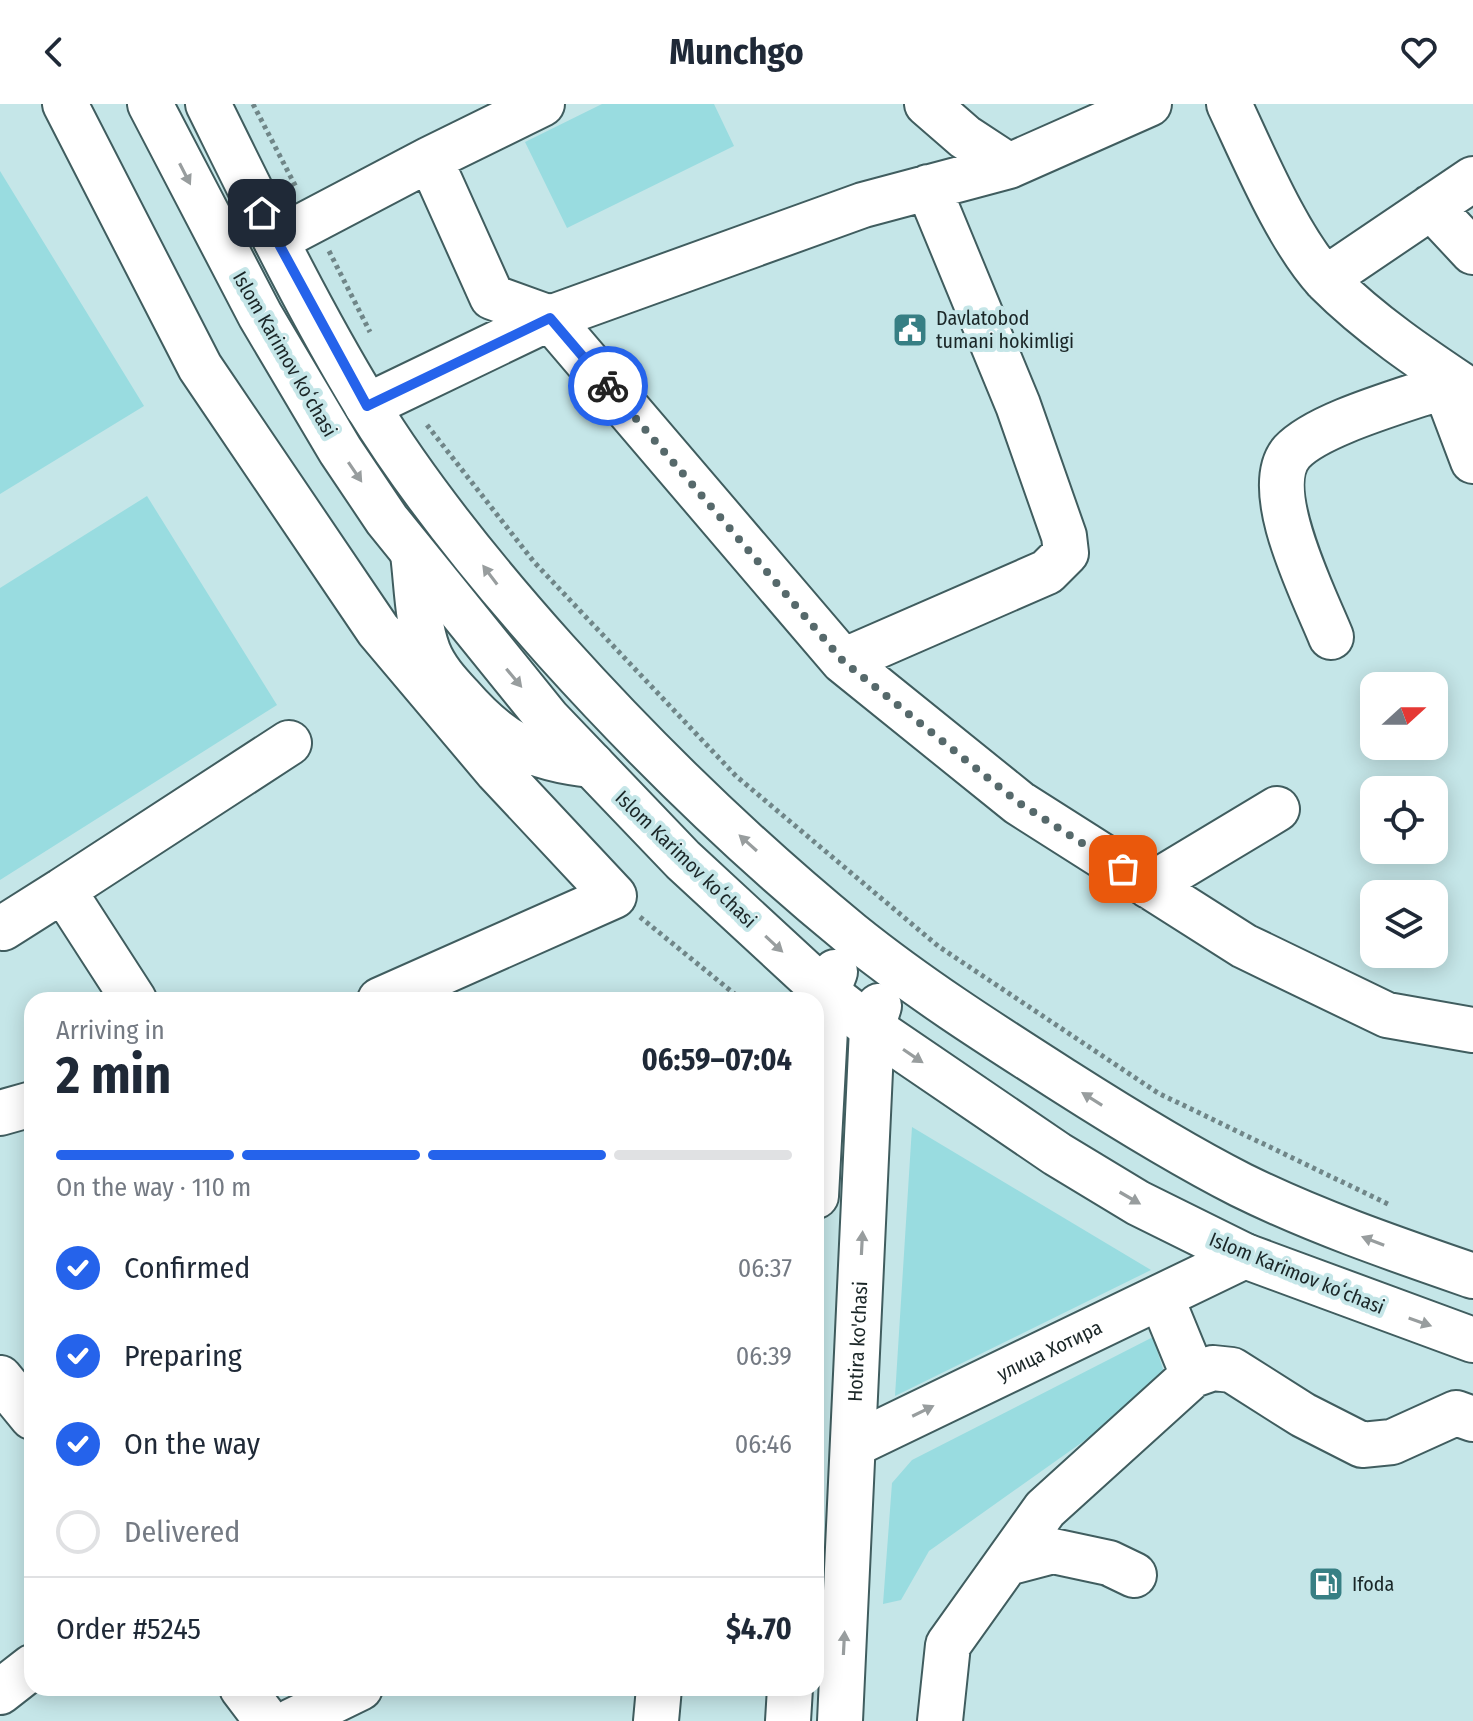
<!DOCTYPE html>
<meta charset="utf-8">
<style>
:root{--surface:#fff;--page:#f6f6f7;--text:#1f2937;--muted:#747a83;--line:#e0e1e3;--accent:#2563eb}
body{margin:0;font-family:"Fira Sans Condensed",sans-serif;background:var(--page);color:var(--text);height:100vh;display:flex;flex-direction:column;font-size:30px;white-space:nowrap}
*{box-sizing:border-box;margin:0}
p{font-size:26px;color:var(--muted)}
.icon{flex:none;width:44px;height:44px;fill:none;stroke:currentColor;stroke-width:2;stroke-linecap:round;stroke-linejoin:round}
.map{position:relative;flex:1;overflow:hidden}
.drawer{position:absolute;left:24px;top:888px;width:800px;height:704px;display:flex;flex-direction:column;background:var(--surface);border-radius:24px;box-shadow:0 4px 20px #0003}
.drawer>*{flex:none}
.needle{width:52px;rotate:69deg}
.controls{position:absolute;left:1360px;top:568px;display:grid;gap:16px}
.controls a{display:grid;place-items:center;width:88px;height:88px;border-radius:16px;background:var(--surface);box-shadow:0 4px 20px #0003;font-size:40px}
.pin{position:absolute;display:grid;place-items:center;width:68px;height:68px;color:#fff;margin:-34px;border-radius:16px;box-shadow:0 4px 12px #0006}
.courier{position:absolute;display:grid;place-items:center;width:80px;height:80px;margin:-40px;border:6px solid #2563eb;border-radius:50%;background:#fff;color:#222;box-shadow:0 2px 10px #0007}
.overview em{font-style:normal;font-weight:700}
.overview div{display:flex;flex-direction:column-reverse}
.overview{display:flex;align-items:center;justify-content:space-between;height:136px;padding:0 32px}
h1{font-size:52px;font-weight:700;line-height:60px}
.bar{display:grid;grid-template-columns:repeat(4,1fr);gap:12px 8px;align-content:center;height:96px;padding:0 32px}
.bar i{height:10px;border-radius:6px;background:var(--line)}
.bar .active{background:var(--accent)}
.bar p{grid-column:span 4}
.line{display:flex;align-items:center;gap:20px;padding:0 32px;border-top:2px solid var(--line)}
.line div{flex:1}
ol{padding:0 32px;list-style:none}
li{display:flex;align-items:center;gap:24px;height:88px}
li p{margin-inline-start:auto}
li .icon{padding:8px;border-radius:50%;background:var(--accent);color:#fff;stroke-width:4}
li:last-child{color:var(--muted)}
li i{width:44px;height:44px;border:4px solid var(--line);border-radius:50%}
header{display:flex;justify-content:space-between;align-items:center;height:104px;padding:0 32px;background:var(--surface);font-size:36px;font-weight:700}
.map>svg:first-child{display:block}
</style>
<header><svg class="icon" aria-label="back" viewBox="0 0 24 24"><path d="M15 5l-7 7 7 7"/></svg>Munchgo<svg class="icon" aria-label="heart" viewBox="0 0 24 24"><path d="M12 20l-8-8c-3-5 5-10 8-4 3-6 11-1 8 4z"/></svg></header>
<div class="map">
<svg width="1473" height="1617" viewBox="0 0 1473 1617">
<rect width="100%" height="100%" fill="#c5e6e8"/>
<path fill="#99dce0" d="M602,0h112l20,42 -167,82 -42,-86z
M0,67l144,235 -144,88z
M147,392l130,209 -277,175v-292z
M912,1023l239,143 -256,126z
M1153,1233l14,45 -238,169 -28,49 -18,4 9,-121 20,-23z"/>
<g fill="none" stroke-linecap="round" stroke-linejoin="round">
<defs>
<path id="minor" d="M65,0l135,263 178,263 119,141 117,125 -234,104
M927,0l38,33 44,29
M1229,0c25,53 59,135 98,177 44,44 95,78 146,112
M430,55l112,-55
M1431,103l42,45
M276,136l154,-81 62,138 58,21 293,343 176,142 225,143 143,69 86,15
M1325,175l148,-100
M1439,267l34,90
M367,302l183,-88 313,-113 146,-39 140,-62
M413,450c4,31 4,67 15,97 7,18 20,32 32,45 40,46 71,63 132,69
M1331,533c-16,-40 -72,-148 -39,-185 27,-29 114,-52 152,-66
M843,557l204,-89 19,-19 -2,-17 -46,-131 -90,-218
M1149,782l128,-77
M3,824l60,-38
M134,896l-71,-110 226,-147
M0,1009l32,-9
M1161,1193l32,78
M0,1274l32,39
M1007,1459l46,-12 56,12 25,12
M242,1584l25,33
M0,1588l32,-25
M292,1617l68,-33
M656,1617l3,-33
M940,1617l8,-76 97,-136 148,-134 20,-7 19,2 71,45 59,30 30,-3 64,-29 17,6"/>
<g id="major">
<path d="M150,0l110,211 80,135 47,70 161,199 135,141 144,133 45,35 185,126 81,49 107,53 228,84"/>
<path d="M208,0c50,101 99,203 158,300 54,88 121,170 190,247 91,101 190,197 295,283 67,54 141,101 213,147 58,37 116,73 177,104 75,37 154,64 232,91"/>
<path d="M816,1092l11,-203 8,-21"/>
<path id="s1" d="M853,1341l392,-189"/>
<path d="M788,1617l2,-33"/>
<path id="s2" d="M840,1617l32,-693 7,-22"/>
</g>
</defs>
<use href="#minor" stroke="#405d5f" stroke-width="48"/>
<use href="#major" stroke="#405d5f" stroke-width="48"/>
<path stroke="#708688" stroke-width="5" stroke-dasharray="4 4" stroke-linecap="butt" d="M253,0l44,85
M329,147l41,81
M427,321l107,137 202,214 202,170 220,147 232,112
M640,813l102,83"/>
<use href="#minor" stroke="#fff" stroke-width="44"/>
<use href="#major" stroke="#fff" stroke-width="44"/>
</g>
<defs><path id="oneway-solid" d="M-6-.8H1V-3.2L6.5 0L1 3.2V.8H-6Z" transform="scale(2)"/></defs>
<g fill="#989d9e">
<use href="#oneway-solid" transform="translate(185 70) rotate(63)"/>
<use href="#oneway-solid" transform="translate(355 368) rotate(56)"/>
<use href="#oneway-solid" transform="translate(490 471) rotate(-127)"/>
<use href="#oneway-solid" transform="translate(514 574) rotate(50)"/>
<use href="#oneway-solid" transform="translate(748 739) rotate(-138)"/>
<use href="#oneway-solid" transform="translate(774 840) rotate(43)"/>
<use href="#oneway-solid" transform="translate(913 952) rotate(34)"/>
<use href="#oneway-solid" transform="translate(1092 995) rotate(-148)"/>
<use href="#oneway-solid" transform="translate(1130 1094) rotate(30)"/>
<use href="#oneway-solid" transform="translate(1373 1137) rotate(-159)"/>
<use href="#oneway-solid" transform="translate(862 1139) rotate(-87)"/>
<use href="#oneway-solid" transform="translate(1420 1218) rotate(19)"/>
<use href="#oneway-solid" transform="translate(923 1307) rotate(-26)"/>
<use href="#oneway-solid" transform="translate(844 1539) rotate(-87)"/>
</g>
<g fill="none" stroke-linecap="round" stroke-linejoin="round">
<path stroke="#56696b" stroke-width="8" stroke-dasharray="0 14.4" d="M608,282l235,275 176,142 104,66"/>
<path stroke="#2563eb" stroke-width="10" d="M262,109l105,193 183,-88 58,68"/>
</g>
<defs>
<symbol id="civic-square" viewBox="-11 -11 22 22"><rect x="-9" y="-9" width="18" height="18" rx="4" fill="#377f84" stroke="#c5e6e8"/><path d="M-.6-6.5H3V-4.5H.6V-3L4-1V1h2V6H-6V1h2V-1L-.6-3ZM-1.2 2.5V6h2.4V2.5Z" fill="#fff"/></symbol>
<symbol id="fuel-square" viewBox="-11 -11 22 22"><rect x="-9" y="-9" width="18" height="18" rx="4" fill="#377f84" stroke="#c5e6e8"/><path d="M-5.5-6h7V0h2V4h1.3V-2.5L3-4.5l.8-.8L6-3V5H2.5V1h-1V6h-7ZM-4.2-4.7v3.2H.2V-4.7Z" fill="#fff"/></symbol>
</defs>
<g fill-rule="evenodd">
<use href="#civic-square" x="890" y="206" width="40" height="40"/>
<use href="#fuel-square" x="1306" y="1460" width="40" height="40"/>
</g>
<g text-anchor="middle" stroke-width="8" stroke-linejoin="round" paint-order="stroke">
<g font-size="20" fill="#1a2627" stroke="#c5e6e8" text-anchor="start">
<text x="936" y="221">Davlatobod<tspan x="936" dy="23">tumani hokimligi</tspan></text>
<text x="1352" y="1487">Ifoda</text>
</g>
<g font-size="20" fill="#1a2627" stroke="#c5e6e8">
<text transform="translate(285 250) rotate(60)" y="7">Islom Karimov koʻchasi</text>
<text transform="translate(686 755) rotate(44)" y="7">Islom Karimov koʻchasi</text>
<text transform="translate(1297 1169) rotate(22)" y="7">Islom Karimov koʻchasi</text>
<text dy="7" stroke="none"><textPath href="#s2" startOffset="380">Hotira ko'chasi</textPath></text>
<text dy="7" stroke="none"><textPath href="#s1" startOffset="218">улица Хотира</textPath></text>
</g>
</g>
</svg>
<div class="controls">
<a><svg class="needle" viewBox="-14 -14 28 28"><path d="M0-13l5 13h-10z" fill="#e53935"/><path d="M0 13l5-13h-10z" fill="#747a83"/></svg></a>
<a><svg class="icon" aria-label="locate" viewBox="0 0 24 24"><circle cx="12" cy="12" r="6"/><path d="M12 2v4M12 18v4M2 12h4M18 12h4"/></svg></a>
<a><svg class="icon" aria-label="layers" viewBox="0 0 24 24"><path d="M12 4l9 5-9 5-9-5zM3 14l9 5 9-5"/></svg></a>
</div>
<div class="pin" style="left:1123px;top:765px;background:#ea580c"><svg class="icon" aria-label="bag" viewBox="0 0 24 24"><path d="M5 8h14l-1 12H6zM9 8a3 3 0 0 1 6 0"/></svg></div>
<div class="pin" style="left:262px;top:109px;background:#1f2937"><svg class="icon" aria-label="home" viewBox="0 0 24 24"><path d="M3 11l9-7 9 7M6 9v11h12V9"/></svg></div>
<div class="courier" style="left:608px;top:282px"><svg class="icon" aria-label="bike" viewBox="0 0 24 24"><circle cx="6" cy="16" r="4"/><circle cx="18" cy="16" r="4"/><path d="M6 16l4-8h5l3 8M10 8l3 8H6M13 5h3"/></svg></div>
<section class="drawer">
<div class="overview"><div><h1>2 min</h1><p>Arriving in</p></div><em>06:59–07:04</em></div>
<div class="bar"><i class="active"></i><i class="active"></i><i class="active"></i><i></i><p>On the way · 110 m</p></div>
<ol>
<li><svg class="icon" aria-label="check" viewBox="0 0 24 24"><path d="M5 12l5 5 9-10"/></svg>Confirmed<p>06:37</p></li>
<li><svg class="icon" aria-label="check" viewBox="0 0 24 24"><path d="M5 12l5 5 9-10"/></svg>Preparing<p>06:39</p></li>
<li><svg class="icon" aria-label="check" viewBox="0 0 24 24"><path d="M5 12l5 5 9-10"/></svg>On the way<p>06:46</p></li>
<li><i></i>Delivered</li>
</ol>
<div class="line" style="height:104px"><div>Order #5245</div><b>$4.70</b></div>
</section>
</div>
